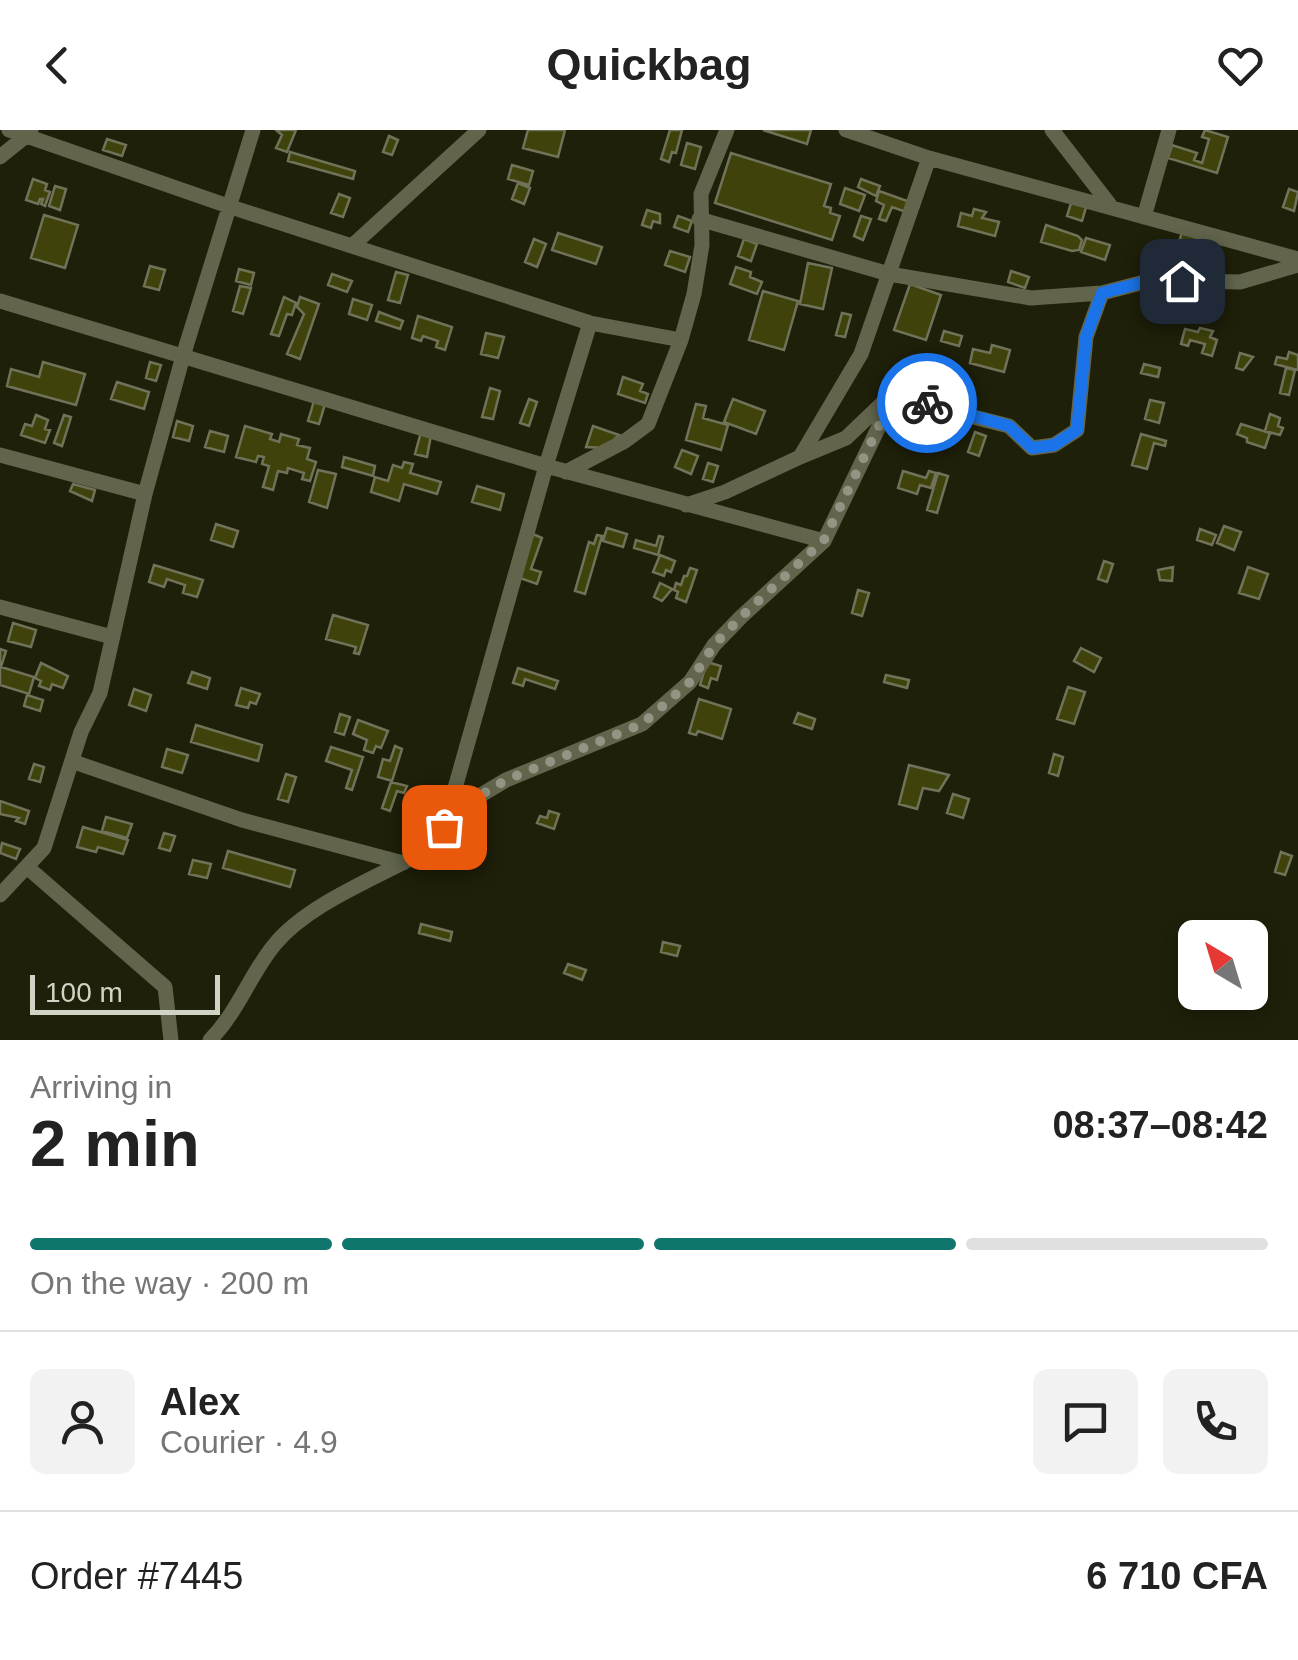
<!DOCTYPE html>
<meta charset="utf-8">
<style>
:root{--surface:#fff;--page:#f2f2f2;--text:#222;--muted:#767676;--line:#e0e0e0;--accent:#0f766e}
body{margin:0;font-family:Arial,sans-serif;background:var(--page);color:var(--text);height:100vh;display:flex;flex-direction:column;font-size:38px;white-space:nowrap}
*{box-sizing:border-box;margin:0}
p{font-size:32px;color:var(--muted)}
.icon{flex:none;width:55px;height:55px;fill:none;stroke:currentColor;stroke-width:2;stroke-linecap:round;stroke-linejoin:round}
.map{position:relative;height:910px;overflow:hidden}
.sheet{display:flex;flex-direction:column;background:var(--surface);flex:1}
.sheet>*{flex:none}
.needle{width:65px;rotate:322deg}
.buttons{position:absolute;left:1178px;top:790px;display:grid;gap:20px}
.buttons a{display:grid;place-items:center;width:90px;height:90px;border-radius:15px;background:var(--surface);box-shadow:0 5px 15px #0003;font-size:50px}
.scale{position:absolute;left:30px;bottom:25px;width:190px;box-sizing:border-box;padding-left:10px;border:5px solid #d1d3c5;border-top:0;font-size:28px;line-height:35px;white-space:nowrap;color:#d1d3c5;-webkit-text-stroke:8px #1f2009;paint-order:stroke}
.pin{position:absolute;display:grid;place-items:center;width:85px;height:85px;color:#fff;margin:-42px;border-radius:20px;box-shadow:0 5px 15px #0006}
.courier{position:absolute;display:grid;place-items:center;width:100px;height:100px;margin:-50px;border:8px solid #1a73e8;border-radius:50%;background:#fff;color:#222;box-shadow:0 2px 12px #0007}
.head em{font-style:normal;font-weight:700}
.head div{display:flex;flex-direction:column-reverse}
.head{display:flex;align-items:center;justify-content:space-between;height:170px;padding:0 30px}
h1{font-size:65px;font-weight:700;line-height:75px}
.bar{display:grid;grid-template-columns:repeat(4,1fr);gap:15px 10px;align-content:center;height:120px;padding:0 30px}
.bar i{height:12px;border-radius:8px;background:var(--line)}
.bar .on{background:var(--accent)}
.bar p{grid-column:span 4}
.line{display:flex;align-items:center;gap:25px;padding:0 30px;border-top:2px solid var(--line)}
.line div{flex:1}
.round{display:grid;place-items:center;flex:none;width:105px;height:105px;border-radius:15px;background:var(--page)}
header{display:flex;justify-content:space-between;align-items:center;height:130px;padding:0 30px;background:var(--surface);font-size:45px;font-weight:700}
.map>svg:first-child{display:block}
</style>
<header><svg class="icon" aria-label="back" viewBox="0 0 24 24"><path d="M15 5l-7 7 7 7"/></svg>Quickbag<svg class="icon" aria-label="heart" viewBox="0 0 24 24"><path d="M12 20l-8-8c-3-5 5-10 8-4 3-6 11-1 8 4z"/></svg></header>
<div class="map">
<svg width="1298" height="910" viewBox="0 0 1298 910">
<rect width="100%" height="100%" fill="#1f2009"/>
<path fill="#3f420a" stroke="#707359" stroke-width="2.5" d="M276,0h20l-9,22 -11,-4 6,-13z
M528,0h37l-7,27 -35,-9z
M670,0h12l-6,23 -4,-1 -3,10 -8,-3z
M763,0h48l-4,14z
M1205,0l23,7 -11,36 -49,-15 4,-13 25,8 -3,7 8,3 7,-24 -7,-2z
M389,6l9,4 -6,15 -9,-3z
M107,9l19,6 -4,11 -19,-6z
M687,13l14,4 -6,22 -14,-4z
M290,22l65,19 -2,8 -65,-18z
M731,23l100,31 -7,22 7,2 -1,5 10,3 -8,24 -117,-37z
M512,35l21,6 -4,14 -21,-6z
M33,49l14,5 -2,6 5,2 -5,14 -4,-2 2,-5h-3l-2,5 -12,-4z
M861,49l19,7 -4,10 -18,-9z
M518,53l12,5 -6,16 -12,-5z
M55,56l11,3 -6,21 -11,-4z
M845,58l20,7 -6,16 -19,-7z
M1289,59l9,3 -4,19 -11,-4z
M879,61l31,11 -4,10 -14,-5 -6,14 -7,-2 5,-14 -8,-4z
M339,64l11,4 -7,19 -12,-4z
M1072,70l15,4 -5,17 -15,-5z
M974,79l12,3 -4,6 17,4 -4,14 -37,-10 3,-13 11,3z
M647,80l13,4v9l-7,-2 -2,7 -9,-3z
M44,85l34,10 -13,43 -34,-10z
M678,86l14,5 -4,11 -14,-5z
M861,86l10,3 -8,21 -9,-4z
M1046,95l32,11 4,4 -3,10 -7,1 -31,-9z
M1182,102l15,4 -10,34 -15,-5z
M558,103l44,14 -6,17 -44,-14z
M1086,108l24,7 -5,15 -24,-8z
M534,109l12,5 -9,23 -12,-5z
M744,109l13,5 -6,17 -13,-5z
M670,121l20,6 -5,15 -20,-7z
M808,133l24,5 -9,41 -23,-5z
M150,136l15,4 -6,20 -15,-4z
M736,137l15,5 -1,5 12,5 -5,12 -27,-10z
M239,139l15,4 -3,12 -15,-4z
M1011,141l18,6 -4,11 -17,-6z
M396,142l12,3 -8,28 -12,-3z
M332,144l20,7 -5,11 -19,-7z
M910,154l31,11 -15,45 -32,-10z
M240,156l11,2 -8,26 -10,-3z
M763,161l35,10 -14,49 -35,-10z
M284,167l12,6 -4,12 -5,-1 -8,22 -8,-2z
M300,167l19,7 -19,55 -13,-5 17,-40 -7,-7z
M353,169l19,6 -5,15 -18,-6z
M379,182l24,9 -3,8 -24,-8z
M842,183l9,2 -6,22 -9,-2z
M418,186l34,11 -7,23 -9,-3 2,-6 -15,-5 -2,5 -9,-3z
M1200,198l13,3 -3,6 7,3 -5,16 -10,-3 3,-9 -15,-4 -2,6 -7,-2 4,-15 13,3z
M944,201l18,5 -3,10 -18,-5z
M486,203l18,4 -6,21 -17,-4z
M992,215l18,5 -6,22 -34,-9 3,-14 17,4z
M1289,222l9,3v15l-23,-6 2,-7 10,2z
M1240,223l13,4 -10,13 -7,-2z
M43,232l42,12 -9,31 -69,-19 4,-17 28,8z
M150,232l11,3 -5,16 -10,-3z
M1144,234l16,4 -2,9 -17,-4z
M1286,238l9,2 -6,25 -9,-2z
M623,247l20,7 -3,7 8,3 -3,9 -27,-9z
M117,252l32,10 -5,17 -33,-10z
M490,258l10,3 -7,28 -11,-2z
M529,269l8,3 -8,24 -9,-3z
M733,269l32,12 -9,23 -32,-12z
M1150,270l14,3 -5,20 -14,-4z
M314,271l11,3 -6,20 -11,-3z
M696,274l10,2 -3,12 25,7 -7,25 -35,-10z
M1270,284l10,4 -2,8 5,2 -3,7 -15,-4z
M36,285l12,5 -3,9 5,1 -5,13 -24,-8 4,-11 7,2z
M64,285l7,2 -9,29 -8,-3z
M177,291l16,5 -4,15 -16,-4z
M1241,294l29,9 -5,15 -18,-6v-4l-10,-4z
M245,296l27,8 -2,5 9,3 2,-8 18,5 -2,6 13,3 -3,11 9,3 -6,19 -8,-2 2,-6 -16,-5 -1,5 -9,-2 -5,19 -10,-3 6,-21 -7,-2 2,-7 -6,-1 -2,6 -20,-5z
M593,296l26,9 -14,13 -19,-1z
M210,301l18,5 -4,16 -19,-5z
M421,302l10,3 -4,22 -12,-3z
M975,302l11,4 -7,20 -11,-4z
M1141,304l25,7 -1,5 -11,-3 -7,26 -15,-4z
M682,320l16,6 -7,18 -16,-7z
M344,327l31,9 -2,10 -31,-9z
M404,332l9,2 -3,9 31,9 -4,12 -33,-10 -5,17 -28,-9 4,-15 13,4 5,-16 9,3z
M708,333l10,3 -5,16 -10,-3z
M318,340l18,4 -9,34 -18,-6z
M903,341l23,7 3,-7 7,2 -5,15 -11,-3 -3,9 -19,-6z
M938,343l10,3 -11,37 -10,-3z
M73,354l22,6 -3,11 -22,-10z
M477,356l27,8 -4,16 -28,-8z
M216,394l22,7 -5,16 -22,-7z
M1224,396l17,6 -7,18 -17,-7z
M607,398l20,6 -4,13 -20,-6z
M1200,399l16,6 -4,10 -15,-5z
M533,404l9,4 -11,31 10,3 -4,12 -20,-7z
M597,405l5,1 -17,58 -10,-3 14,-49 5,2z
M659,406l4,1 -5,18 -24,-7 2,-8 20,6z
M660,425l15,6 -4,11 -5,-2 -2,6 -11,-4z
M1104,431l9,3 -6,18 -9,-3z
M154,435l49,15 -6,17 -14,-4 2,-8 -18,-6 -3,8 -15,-5z
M1173,437l-1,14 -12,-1 -2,-10z
M1248,437l20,7 -9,25 -20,-6z
M690,438l7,2 -11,32 -10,-4 2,-6 -4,-2 2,-7 5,2 3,-9h3z
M660,453l12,6 -10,12 -8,-4z
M858,460l11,3 -7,23 -10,-3z
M333,485l35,10 -9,29 -5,-1 2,-6 -30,-8z
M13,493l23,7 -5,17 -23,-6z
M1081,518l20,10 -7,14 -20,-11z
M0,519l6,2 -5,16 33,10 -5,17 -29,-9z
M707,532l14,4 -4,14 -6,-2 -3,10 -8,-3z
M41,533l27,13 -5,12 -11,-4 -2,6 -11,-4 2,-5 -6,-3z
M518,538l40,13 -3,8 -30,-10 -2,7 -10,-3z
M192,542l18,6 -3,11 -19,-6z
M886,545l23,5 -2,8 -23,-6z
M1068,557l17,5 -11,32 -17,-5z
M241,558l19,6 -4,10 -6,-2 -2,6 -12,-3z
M134,559l17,6 -5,16 -17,-6z
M27,565l16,5 -3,11 -16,-5z
M699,569l32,10 -9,30 -24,-8 -2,4 -7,-2z
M798,583l17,6 -3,10 -18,-6z
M340,584l10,3 -6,18 -9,-3z
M358,590l30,11 -7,17 -5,-2 -3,7 -9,-3 3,-10 -14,-6z
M196,595l66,20 -4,16 -67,-19z
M395,616l7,3 -10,32 -14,-4 5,-18 7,2z
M331,617l32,10 -11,33 -6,-2 6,-18 -26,-9z
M167,619l21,6 -6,18 -20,-6z
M1054,624l9,3 -5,19 -9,-3z
M34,634l10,3 -4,15 -11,-3z
M909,635l40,10 -10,16 -16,-3 -6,21 -18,-5z
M286,644l10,3 -8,25 -10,-3z
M391,652l16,4 -3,7 -7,-2 -7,20 -8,-3z
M953,664l16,5 -6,19 -16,-5z
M0,671l29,10 -4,13 -9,-3 3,-3 -19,-4z
M549,681l10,3 -5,15 -17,-6 3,-7 7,2z
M106,687l26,7 -5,14 -25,-7z
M83,697l45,13 -5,14 -25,-7 -2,5 -19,-5z
M164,703l11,3 -5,15 -11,-3z
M2,713l18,6 -4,10 -16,-6z
M228,721l67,19 -5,17 -67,-19z
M1281,722l11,4 -7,19 -10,-3z
M193,730l18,4 -4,14 -18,-4z
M421,794l31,8 -2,9 -31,-8z
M663,812l17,4 -3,10 -16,-4z
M568,834l18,6 -4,10 -18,-7z"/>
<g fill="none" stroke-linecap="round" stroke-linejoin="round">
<path stroke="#62654c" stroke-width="15" d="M9,0l222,77 359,116 91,17
M846,0l83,28 369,101
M1052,0l58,75
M0,27l31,-25
M1144,87l25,-87
M699,89l190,55 142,24 71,-5 50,-13 88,2 58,-17
M353,115l126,-115
M0,171l546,165 278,75
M896,261l46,18 67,17 23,22 22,-3 23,-15 9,-93 16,-44
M0,325l145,39
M800,327l46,-19 43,-41
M566,342l59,-31 23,-17 33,-84 13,-46 8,-49 -1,-51 26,-64
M686,375l39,-13 75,-35 61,-103 68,-196
M0,477l112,30
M74,632l168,58 161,43
M444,697l32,-29 30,-18 136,-56 48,-42 24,-37 27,-28 83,-76 72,-150
M27,737l138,120 6,53
M0,765l44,-47 37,-116 19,-39 45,-199 38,-138 70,-226
M210,910c28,-28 40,-66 65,-96 34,-41 104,-67 150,-93l12,-11 7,-13 102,-361 44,-143"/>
</g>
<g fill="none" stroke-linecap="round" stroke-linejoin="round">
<path stroke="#939483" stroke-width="10" stroke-dasharray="0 18" d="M444,697l32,-29 30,-18 136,-56 48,-42 24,-37 27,-28 83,-77 72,-149 31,12"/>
<path stroke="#1a73e8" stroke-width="12" d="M927,273l82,23 23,22 22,-3 23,-15 9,-93 16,-44 50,-13 30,1"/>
</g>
</svg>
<div class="buttons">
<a><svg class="needle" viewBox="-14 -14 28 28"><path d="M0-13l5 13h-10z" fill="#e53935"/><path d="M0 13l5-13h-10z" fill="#767676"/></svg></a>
</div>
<div class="scale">100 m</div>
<div class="pin" style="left:444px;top:697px;background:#ea580c"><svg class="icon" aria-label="bag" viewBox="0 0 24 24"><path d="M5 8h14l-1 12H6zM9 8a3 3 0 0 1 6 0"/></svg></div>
<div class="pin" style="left:1182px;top:151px;background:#1f2937"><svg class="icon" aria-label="home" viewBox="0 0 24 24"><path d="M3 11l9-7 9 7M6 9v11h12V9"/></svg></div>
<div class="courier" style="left:927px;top:273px"><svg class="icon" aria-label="bike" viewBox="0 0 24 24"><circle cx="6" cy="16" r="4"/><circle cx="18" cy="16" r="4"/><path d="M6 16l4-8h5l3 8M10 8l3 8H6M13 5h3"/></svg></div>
</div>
<section class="sheet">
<div class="head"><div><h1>2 min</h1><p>Arriving in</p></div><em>08:37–08:42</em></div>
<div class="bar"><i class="on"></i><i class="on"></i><i class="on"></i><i></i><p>On the way · 200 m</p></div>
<div class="line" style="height:180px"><a class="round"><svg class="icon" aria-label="person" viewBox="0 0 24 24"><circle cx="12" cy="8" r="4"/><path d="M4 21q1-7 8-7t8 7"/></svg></a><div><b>Alex</b><p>Courier · 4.9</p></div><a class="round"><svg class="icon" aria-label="chat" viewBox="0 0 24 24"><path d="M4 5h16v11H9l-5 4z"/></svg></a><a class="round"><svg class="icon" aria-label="phone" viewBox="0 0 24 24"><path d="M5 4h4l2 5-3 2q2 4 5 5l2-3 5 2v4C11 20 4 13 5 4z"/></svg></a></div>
<div class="line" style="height:130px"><div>Order #7445</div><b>6 710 CFA</b></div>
</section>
